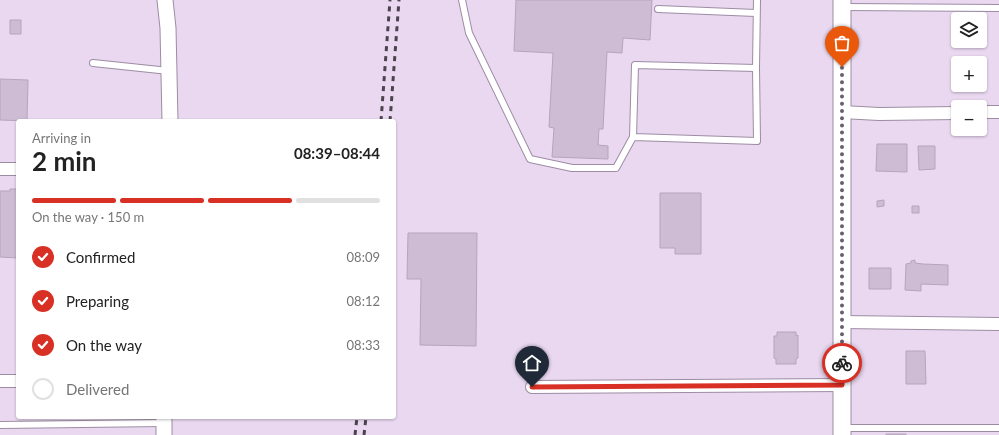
<!DOCTYPE html>
<meta charset="utf-8">
<style>
:root{--surface:#fff;--page:#f2f2f2;--text:#222;--muted:#767676;--line:#e0e0e0;--accent:#d93025}
body{margin:0;font-family:Lato,sans-serif;background:var(--page);color:var(--text);height:100vh;display:flex;flex-direction:column;font-size:15px;white-space:nowrap}
*{box-sizing:border-box;margin:0}
p{font-size:13px;color:var(--muted)}
.icon{flex:none;width:22px;height:22px;fill:none;stroke:currentColor;stroke-width:2;stroke-linecap:round;stroke-linejoin:round}
.map{position:relative;flex:1;overflow:hidden}
.sheet{position:absolute;left:16px;top:119px;width:380px;height:300px;display:flex;flex-direction:column;background:var(--surface);border-radius:4px;box-shadow:0 1px 3px #0004}
.sheet>*{flex:none}
.controls{position:absolute;left:951px;top:12px;display:grid;gap:8px}
.controls a{display:grid;place-items:center;width:36px;height:36px;border-radius:4px;background:var(--surface);box-shadow:0 1px 3px #0004;font-size:20px}
.pin{position:absolute;display:grid;place-items:center;width:34px;height:34px;color:#fff;margin:-41px -17px;border-radius:50% 50% 50% 0;rotate:-45deg;box-shadow:0 0 4px #0007}
.pin .icon{rotate:45deg}
.courier{position:absolute;display:grid;place-items:center;width:40px;height:40px;margin:-20px;border:3px solid #d93025;border-radius:50%;background:#fff;color:#222;box-shadow:0 1px 5px #0007}
.headline em{font-style:normal;font-weight:700}
.headline div{display:flex;flex-direction:column-reverse}
.headline{display:flex;align-items:center;justify-content:space-between;height:68px;padding:0 16px}
h1{font-size:26px;font-weight:700;line-height:30px}
.bar{display:grid;grid-template-columns:repeat(4,1fr);gap:6px 4px;align-content:center;height:48px;padding:0 16px}
.bar i{height:5px;border-radius:3px;background:var(--line)}
.bar .selected{background:var(--accent)}
.bar p{grid-column:span 4}
ol{padding:0 16px;list-style:none}
li{display:flex;align-items:center;gap:12px;height:44px}
li p{margin-inline-start:auto}
li .icon{padding:4px;border-radius:50%;background:var(--accent);color:#fff;stroke-width:4}
li:last-child{color:var(--muted)}
li i{width:22px;height:22px;border:2px solid var(--line);border-radius:50%}
.map>svg:first-child{display:block}
</style>
<div class="map">
<svg width="999" height="435" viewBox="0 0 999 435">
<rect width="100%" height="100%" fill="#e9d8f0"/>
<path fill="#cdbcd4" stroke="#b5a5bc" d="M516,0h136l-2,40 -27,-2 -1,15 -15,-1 -4,77h-4l-1,16 10,1v13l-56,-2 2,-29 -5,-1 4,-74 -39,-2z
M10,20h11v14h-11z
M0,79l28,1 -1,41 -27,-1z
M877,144h30v28l-31,-1z
M918,146h17v23l-16,1z
M10,189h8v69l-18,-1v-66h10z
M660,193h41v61h-26v-6h-15z
M884,200v6l-7,1v-6z
M912,206h7v7h-7z
M408,233h69l-1,113 -56,-1 1,-66h-14z
M915,260v3l8,1 25,1v20l-27,-1v7l-16,-1 1,-26 5,-1v-2z
M869,268h22v21h-22z
M18,282v51h-1z
M777,332h19v4l2,-1v23l-2,1v5h-20v-5l-2,-1v-22h3z
M906,351h19l1,33h-20z
M886,434h20v1h-20z"/>
<g fill="none" stroke-linecap="round" stroke-linejoin="round">
<defs>
<path id="service" d="M462,0l7,33 61,126 42,9h44l17,-31 124,4 -1,-73 1,-68
M844,7l155,1
M658,9l98,4
M93,63l76,8
M633,137l2,-72 121,3
M0,425l164,-2
M843,428h156"/>
<path id="minor" d="M842,112l37,2 79,-1
M980,112h19
M0,169h18
M842,322l157,2
M0,381h18
M532,387l310,-2"/>
<path id="tertiary" d="M165,0l3,28 2,93
M164,435v-18"/>
<path id="secondary" d="M842,435v-435"/>
</defs>
<use href="#service" stroke="#9d8da3" stroke-width="8"/>
<use href="#minor" stroke="#9d8da3" stroke-width="14"/>
<use href="#tertiary" stroke="#9d8da3" stroke-width="17"/>
<use href="#secondary" stroke="#9d8da3" stroke-width="19"/>
<use href="#service" stroke="#fff" stroke-width="6"/>
<use href="#minor" stroke="#fff" stroke-width="12"/>
<use href="#tertiary" stroke="#fff" stroke-width="15"/>
<use href="#secondary" stroke="#fff" stroke-width="17"/>
<path stroke="#4b434e" stroke-width="3" stroke-dasharray="5 5" stroke-linecap="butt" d="M381,121l9,-121
M390,121l9,-121
M355,435l2,-18
M364,435l2,-18"/>
</g>
<g fill="none" stroke-linecap="round" stroke-linejoin="round">
<path stroke="#685e6c" stroke-width="4" stroke-dasharray="0 7.2" d="M842,363v-296"/>
<path stroke="#d93025" stroke-width="5" d="M532,387l310,-2v-22"/>
</g>
</svg>
<div class="controls">
<a><svg class="icon" aria-label="layers" viewBox="0 0 24 24"><path d="M12 4l9 5-9 5-9-5zM3 14l9 5 9-5"/></svg></a>
<a>+</a>
<a>−</a>
</div>
<div class="pin" style="left:842px;top:67px;background:#ea580c"><svg class="icon" aria-label="bag" viewBox="0 0 24 24"><path d="M5 8h14l-1 12H6zM9 8a3 3 0 0 1 6 0"/></svg></div>
<div class="pin" style="left:532px;top:387px;background:#1f2937"><svg class="icon" aria-label="home" viewBox="0 0 24 24"><path d="M3 11l9-7 9 7M6 9v11h12V9"/></svg></div>
<div class="courier" style="left:842px;top:363px"><svg class="icon" aria-label="bike" viewBox="0 0 24 24"><circle cx="6" cy="16" r="4"/><circle cx="18" cy="16" r="4"/><path d="M6 16l4-8h5l3 8M10 8l3 8H6M13 5h3"/></svg></div>
<section class="sheet">
<div class="headline"><div><h1>2 min</h1><p>Arriving in</p></div><em>08:39–08:44</em></div>
<div class="bar"><i class="selected"></i><i class="selected"></i><i class="selected"></i><i></i><p>On the way · 150 m</p></div>
<ol>
<li><svg class="icon" aria-label="check" viewBox="0 0 24 24"><path d="M5 12l5 5 9-10"/></svg>Confirmed<p>08:09</p></li>
<li><svg class="icon" aria-label="check" viewBox="0 0 24 24"><path d="M5 12l5 5 9-10"/></svg>Preparing<p>08:12</p></li>
<li><svg class="icon" aria-label="check" viewBox="0 0 24 24"><path d="M5 12l5 5 9-10"/></svg>On the way<p>08:33</p></li>
<li><i></i>Delivered</li>
</ol>
</section>
</div>
